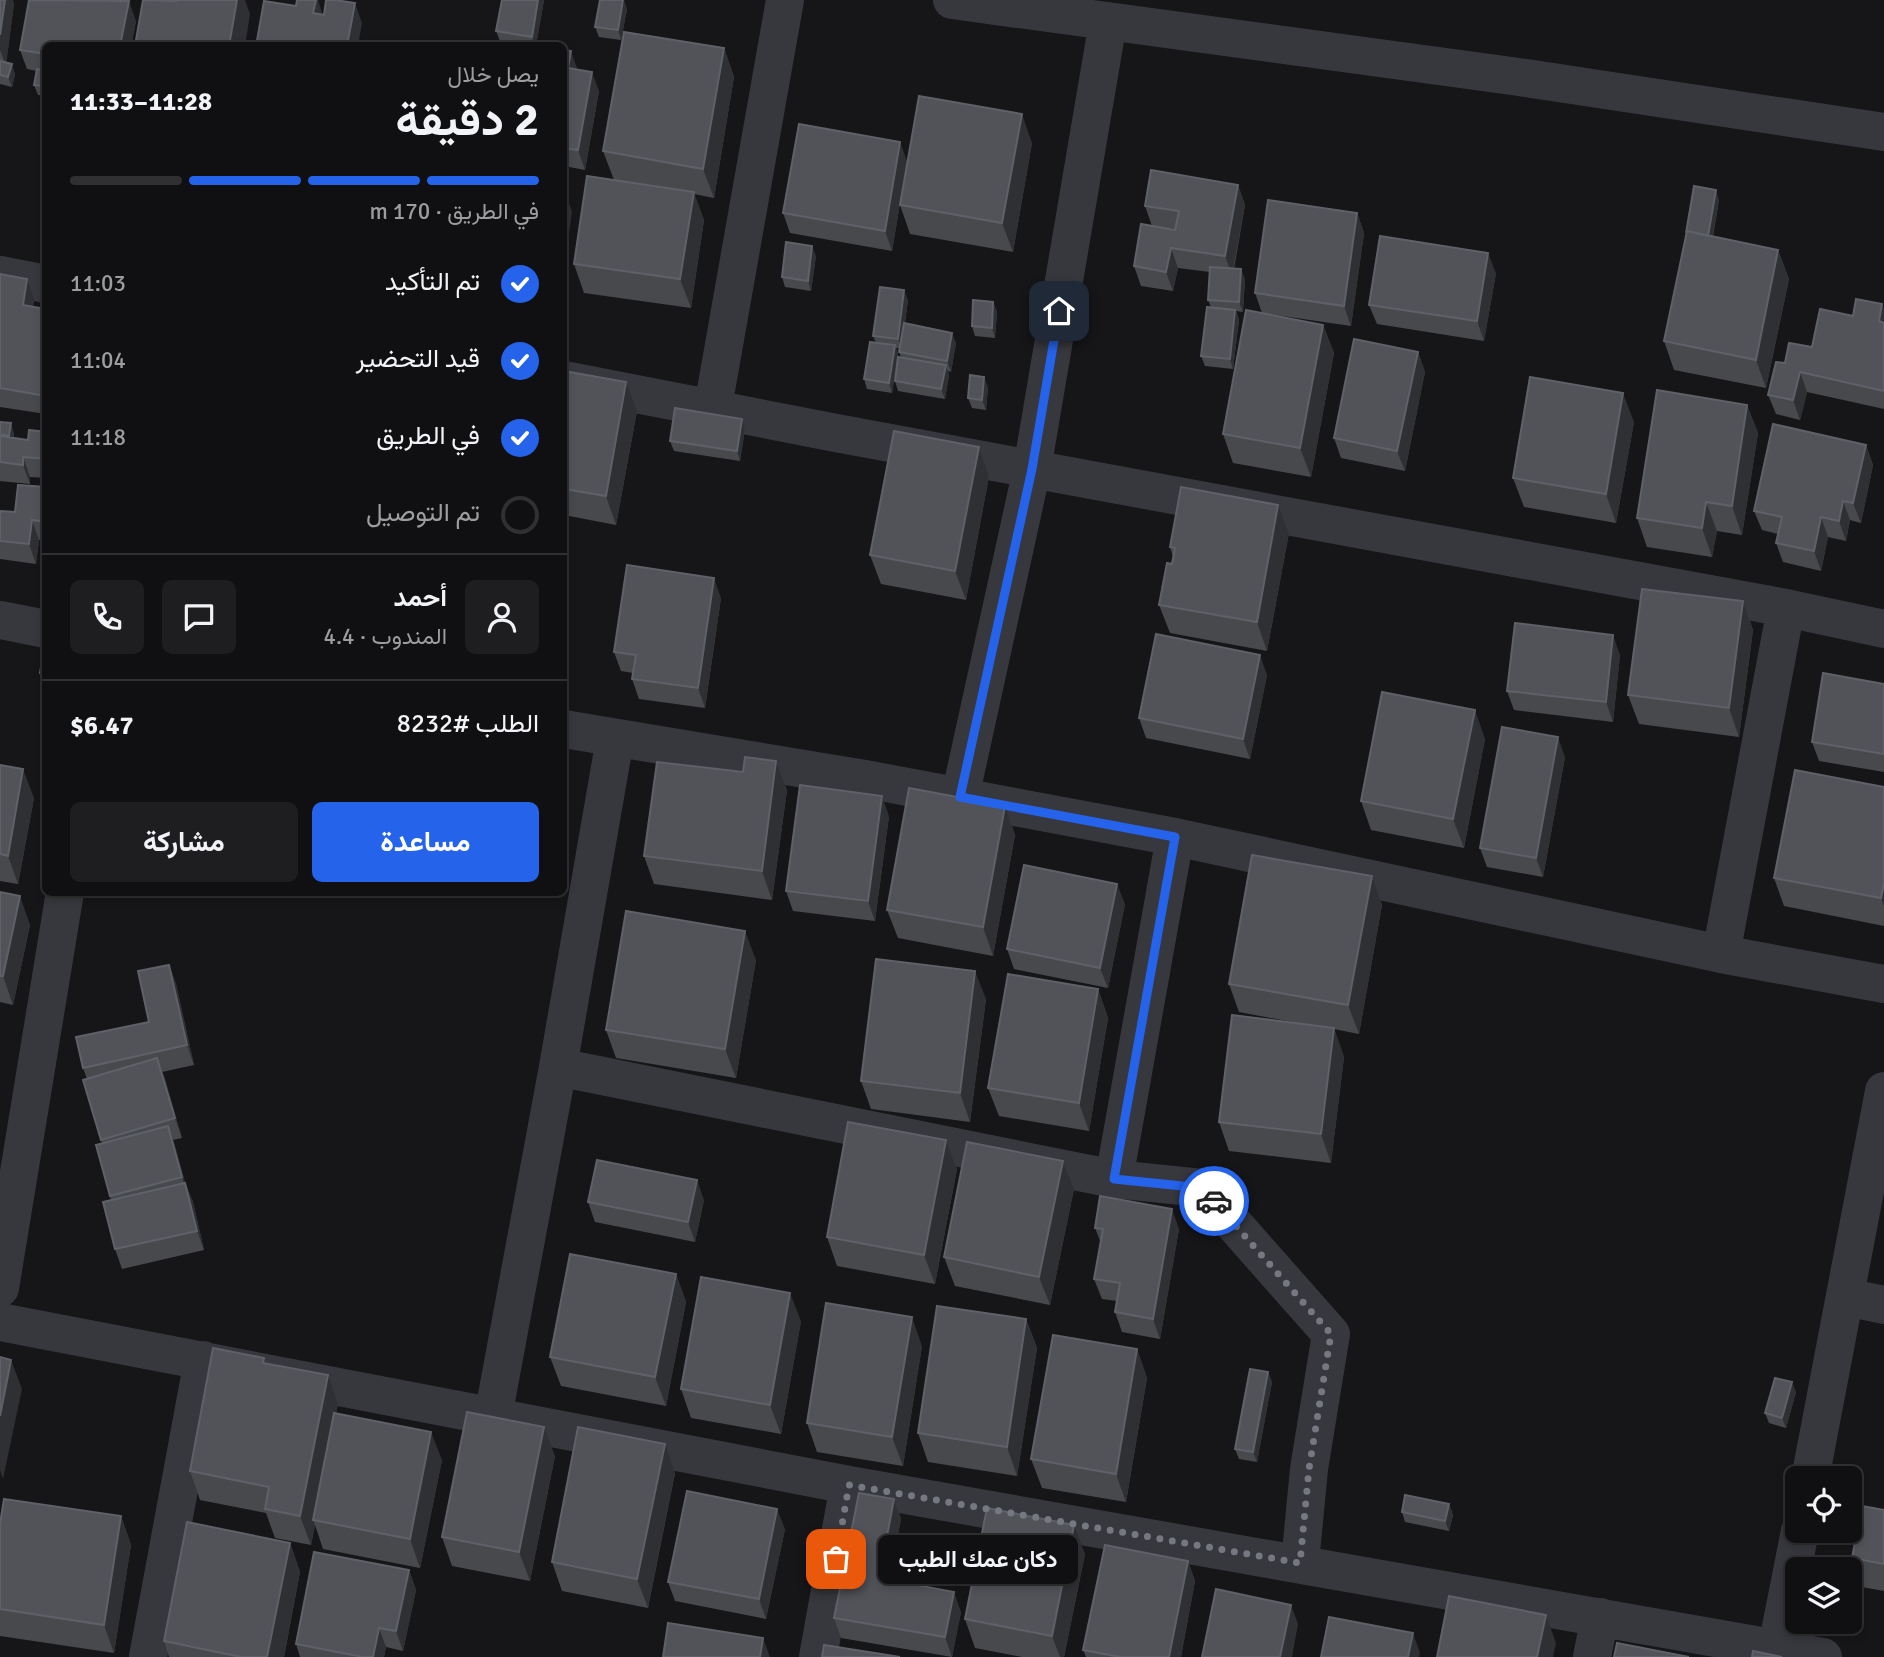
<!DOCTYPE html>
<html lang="ar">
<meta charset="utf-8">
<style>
:root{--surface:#101012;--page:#1e1e20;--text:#f1f3f6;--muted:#9c9d9f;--line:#303032;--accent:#2563eb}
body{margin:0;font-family:Signika,Vazirmatn,sans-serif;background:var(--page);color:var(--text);direction:rtl;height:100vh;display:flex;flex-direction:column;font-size:26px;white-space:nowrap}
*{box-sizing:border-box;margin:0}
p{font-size:23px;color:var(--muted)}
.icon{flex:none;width:38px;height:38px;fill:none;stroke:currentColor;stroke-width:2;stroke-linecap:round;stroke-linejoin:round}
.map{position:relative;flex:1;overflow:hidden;direction:ltr}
.drawer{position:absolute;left:42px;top:42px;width:525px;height:854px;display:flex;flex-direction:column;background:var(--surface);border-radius:10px;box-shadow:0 4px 10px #0003,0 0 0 2px var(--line);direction:rtl}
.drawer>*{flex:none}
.controls{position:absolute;left:1785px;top:1466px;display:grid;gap:14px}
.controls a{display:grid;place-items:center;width:77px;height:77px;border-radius:10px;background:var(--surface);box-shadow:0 4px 10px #0003,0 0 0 2px var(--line);font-size:35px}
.pin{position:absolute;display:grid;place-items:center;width:60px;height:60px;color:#fff;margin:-30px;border-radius:14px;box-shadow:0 4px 10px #0006}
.courier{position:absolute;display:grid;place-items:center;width:70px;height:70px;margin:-35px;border:5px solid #2563eb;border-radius:50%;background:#fff;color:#222;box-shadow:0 2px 9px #0007}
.bubble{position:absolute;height:49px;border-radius:10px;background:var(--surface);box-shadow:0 4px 10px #0003,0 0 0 2px var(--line);font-size:23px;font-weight:700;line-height:49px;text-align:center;direction:rtl}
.summary em{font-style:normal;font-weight:700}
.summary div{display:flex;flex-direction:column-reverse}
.summary{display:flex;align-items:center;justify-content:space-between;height:119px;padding:0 28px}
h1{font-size:46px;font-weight:700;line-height:52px}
.bar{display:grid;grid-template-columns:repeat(4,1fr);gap:10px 7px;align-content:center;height:84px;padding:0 28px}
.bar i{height:9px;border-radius:5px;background:var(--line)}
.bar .current{background:var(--accent)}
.bar p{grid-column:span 4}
.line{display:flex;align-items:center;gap:18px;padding:0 28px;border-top:2px solid var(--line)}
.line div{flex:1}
.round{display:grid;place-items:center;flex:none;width:74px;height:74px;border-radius:10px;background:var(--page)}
ol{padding:0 28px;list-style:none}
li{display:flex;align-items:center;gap:21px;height:77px}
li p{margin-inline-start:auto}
li .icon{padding:7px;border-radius:50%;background:var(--accent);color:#fff;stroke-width:4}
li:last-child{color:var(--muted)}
li i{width:38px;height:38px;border:4px solid var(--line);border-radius:50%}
.button{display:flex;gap:14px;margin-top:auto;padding:14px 28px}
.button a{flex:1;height:80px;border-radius:10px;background:var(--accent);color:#fff;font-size:28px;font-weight:700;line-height:80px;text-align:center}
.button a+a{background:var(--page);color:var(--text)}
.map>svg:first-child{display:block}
</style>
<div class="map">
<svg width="1884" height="1657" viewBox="0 0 1884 1657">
<rect width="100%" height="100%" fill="#161618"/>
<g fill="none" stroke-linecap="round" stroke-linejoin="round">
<path stroke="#37383d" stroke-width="38" d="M952,0l560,76 372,56
M0,275l46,9
M564,380l272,53 950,175 98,21
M713,407l72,-407
M0,620l46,9
M564,729l301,50 310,58 546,117 163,30
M960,797l72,-328 76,-447
M1721,954l65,-346
M558,1067l556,112 88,9 129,146 -22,135 -9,94
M1114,1179l61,-342
M0,1288l65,-396
M1845,1297l39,8
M0,1322l849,163 974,172
M493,1417l65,-350 57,-328
M1810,1479l74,-388
M1777,1647l23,-116
M148,1657l55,-297
M818,1657l31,-172
M1592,1657l8,-40"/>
</g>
<path fill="#47494d" d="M0,0l14,4 -8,59 9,11 -3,13 -12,-3z
M502,0h42l-8,45 3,1h-14l-25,-5 -4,-10z
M627,9l-6,31 -22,-3 -4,-10z
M136,21l-5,25h-85v50l-8,-1 -4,-10 3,-14 -10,-2 -7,-19z
M724,48l10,29 -20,121 -20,-4 10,26 -13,88 -107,-15 -10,-29 40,-84 -11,-29z
M564,50l14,20 21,21 -14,79 -21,-4z
M900,142l7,20 -15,89 -102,-18 -7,-20z
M1032,143l-19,109 -103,-18 -10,-29z
M1238,185l7,20 -11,64 11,10 -2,33 -7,-1 3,9 -6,49 -28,-3 -4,-10 10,-49 -3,-7 2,-28 -32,-4 -5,23 -32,-5 -7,-20 41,-36v-1l-23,-3 -7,-20z
M1719,200l-6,37 65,13 11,29 -23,109 -92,-18 -10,-29z
M1357,213l7,20 -13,93 -89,-13 -7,-20z
M816,256l-5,35 -26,-4 -3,-10z
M1496,273l-12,68 -107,-17 -8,-19z
M0,274l34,25 -1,8 13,2v105l-46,-7z
M908,300l-3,23 51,20 -5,29 -3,-1 1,4 -4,24 -47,-8 -3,-10 6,-24 -2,-5 1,-4h-4l2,7 -6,38 -25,-4 -3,-10 12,-36 -3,-7z
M993,302l4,10 -2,26 -20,-2 -3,-10z
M1884,309v100l-77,-17 -7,28 -24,-6 -8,-19 17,-32 27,-16 41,-31z
M1323,325l11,28 -23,124 -78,-14 -10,-29z
M1418,352l7,20 -20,99 -64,-13 -7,-20z
M564,371l73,40 -21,114 -52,-10z
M988,387l-2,23 -14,-2 -4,-10z
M1747,405l11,28 -16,102 -25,-4 -5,26 -65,-10 -10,-29z
M742,419l3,10 -5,32 -66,-10 -4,-10z
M0,422l14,11v5l14,2 18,-8v46l-16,-1v7l-30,-3z
M1634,422l-18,101 -92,-16 -11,-29z
M1866,445l7,20 -12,58 -11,-3 -4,21 -18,-4 -7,34 -38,-9 -7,-19 2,-9 -16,-4 -8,-19z
M979,447l10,29 -23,124 -85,-16 -11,-29z
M46,487v54l-7,-1 -3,24 -36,-5v-48l15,1z
M1278,505l11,28 -22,118 -97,-18 -11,-28 14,-48 -3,-10z
M721,598l-16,110 -66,-9 -7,-20 1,-6 -12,-2 -7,-19z
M1743,601l10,29 -14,107 -100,-13 -11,-29z
M46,645v38h-2l-4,-10z
M1620,655l-7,67 -99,-12 -7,-19z
M1267,675l-17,84 -104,-21 -7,-20z
M1884,684v88l-65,-11 -7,-19z
M1485,739l-21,109 -93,-18 -10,-29z
M1565,757l-22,120 -56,-10 -7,-19z
M776,761l11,29 -15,110 -118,-16 -10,-28 99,-84z
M0,765l34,33 -16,86 -18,-3z
M1884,787v139l-100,-20 -10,-28z
M1005,806l10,29 -22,121 -95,-18 -11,-28z
M889,816l-14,105 -82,-10 -7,-20z
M1372,876l10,29 -23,129 -25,-5 10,28 -13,106 -102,-12 -10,-29 89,-97 -69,-13 -10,-28z
M0,892l30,33 -17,80 -13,-3z
M1125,904l-17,84 -94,-19 -7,-20z
M756,960l-20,118 -120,-20 -10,-28z
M169,965l7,19 18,81 -32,7 20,66 -9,2 12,43 8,19 11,48 -82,19 -7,-20 -4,-49 -15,-55 6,-2 -19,-63 4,-1 -4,-11 66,-46z
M1098,989l10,29 -19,113 -90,-15 -11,-28z
M986,999l-16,123 -99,-13 -10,-28z
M946,1140l11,29 -22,115 -98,-18 -10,-29z
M1063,1161l11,28 -24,116 -95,-19 -11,-29z
M704,1200l-9,42 -100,-20 -7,-20z
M1095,1228l84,1 -19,110 -38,-7 -7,-20 2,-11 -15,-2 -8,-20 7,-36z
M676,1274l10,28 -20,104 -105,-20 -11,-29z
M1026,1319l11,29 -20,128 -89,-14 -10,-29z
M801,1321l-20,113 -90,-16 -10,-29z
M922,1346l-19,120 -86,-14 -10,-29z
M1137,1349l10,29 -21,124 -84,-14 -11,-29z
M266,1363l72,41 -2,9 106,47 -22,108 -97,-19 -8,-24 -4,20 -36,-7 -9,-25 -66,-13 -10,-29z
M1268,1372l4,10 -15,80 -18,-3 -4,-10z
M1796,1392l-10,36 -17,-5 -4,-10z
M555,1456l-25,125 -78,-15 -10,-29z
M675,1473l-27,135 -86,-17 -10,-29z
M894,1499l7,20 -12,61 72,32 -9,45 -111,-19 -7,-20z
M1449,1504l4,11 -4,16 -44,-9 -3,-10z
M1884,1510v81l-22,-4 -10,-29z
M121,1516l10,29 -17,108 -114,-17v-112z
M785,1529l-19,90 -91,-18 -7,-19z
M290,1543l10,29 -16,85h-115l-5,-16z
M1085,1554l-21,103h-42l-47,-9 -10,-29z
M1188,1561l7,20 -14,76h-95l-3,-7z
M409,1570l7,20 -13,61 -17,-4 -2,10h-84l-4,-13z"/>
<path fill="#2f3033" d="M5,0h8l1,4 -8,62 -6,-16v-15z
M237,0h8l5,14 -5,32h-16z
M316,0h2l5,16 -10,-3z
M538,0h6l-8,46h-1l-3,-9z
M624,0l3,9 -6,31 -3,-10z
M129,1l7,20 -5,25h-11z
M355,3l7,20 -4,23h-11z
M724,48l10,29 -20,121 -11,-29z
M571,51l7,20 -10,-3z
M12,64l3,10 -3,13 -4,-10z
M592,72l7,19 -14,79 -7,-20z
M1022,114l10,29 -19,109 -11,-29z
M900,142l7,20 -15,89 -7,-20z
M1238,185l7,20 -13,70 -7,-19z
M564,189l8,23 -8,56z
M1716,190l3,10 -8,47 -3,-10z
M694,192l10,28 -13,88 -11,-29z
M1357,213l7,20 -13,93 -7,-20z
M812,246l4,10 -5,35 -3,-10z
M1171,248l7,20 -5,23 -7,-19z
M1778,250l11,29 -23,109 -10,-28z
M1488,253l8,20 -12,68 -7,-20z
M1241,269l4,10 -2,33 -4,-10z
M27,279l7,20 -4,26 -7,-20z
M904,290l4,10 -7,49 -3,-10z
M993,302l4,10 -2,26 -3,-10z
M1882,304l2,5v27l-5,-15z
M1235,310l4,10 -6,49 -3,-10z
M1323,325l11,28 -23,124 -11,-29z
M952,333l4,10 -5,29 -4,-11z
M895,345l3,10 -6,38 -3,-10z
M1418,352l7,20 -20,99 -8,-20z
M946,365l3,10 -4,24 -4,-10z
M1800,372l7,20 -7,28 -7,-20z
M984,377l4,10 -2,23 -4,-10z
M626,382l11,29 -21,114 -10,-29z
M1623,393l11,29 -18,101 -10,-29z
M1747,405l11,28 -16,102 -10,-29z
M742,419l3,10 -5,32 -3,-10z
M11,423l3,10 -1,13 -4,-10z
M1866,445l7,20 -12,58 -8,-20z
M979,447l10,29 -23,124 -11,-29z
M23,457l7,20v7l-7,-19z
M1843,501l7,19 -4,21 -7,-20z
M1706,502l11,29 -5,26 -10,-29z
M1278,505l11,28 -22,118 -10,-29z
M1821,517l7,20 -7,34 -7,-20z
M32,520l7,20 -3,24 -7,-20z
M714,578l7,20 -16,110 -7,-20z
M1743,601l10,29 -14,107 -10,-29z
M1613,635l7,20 -7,67 -7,-20z
M1260,655l7,20 -17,84 -7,-20z
M1475,710l10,29 -21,109 -11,-29z
M1558,737l7,20 -22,120 -7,-19z
M776,761l11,29 -15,110 -10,-29z
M23,769l11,29 -16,86 -10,-28z
M882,796l7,20 -14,105 -7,-20z
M1005,806l10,29 -22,121 -10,-29z
M1372,876l10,29 -23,129 -11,-29z
M1117,884l8,20 -17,84 -8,-20z
M1884,884v22l-3,-8z
M20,896l10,29 -17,80 -10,-29z
M745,931l11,29 -20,118 -11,-29z
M169,965l7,19 18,81 -7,-20z
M975,971l11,28 -16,123 -10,-29z
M1098,989l10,29 -19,113 -10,-28z
M1334,1028l10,29 -13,106 -10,-29z
M157,1058l8,20 17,60 -7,-20z
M168,1126l7,19 13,48 -3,-10 8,19 11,48 -7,-19 -9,-35 -6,-19z
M946,1140l11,29 -22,115 -11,-29z
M1063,1161l11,28 -24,116 -11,-28z
M697,1180l7,20 -9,42 -7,-20z
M1172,1209l7,20 -19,110 -7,-20z
M676,1274l10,28 -20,104 -11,-29z
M790,1293l11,28 -20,113 -11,-29z
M912,1317l10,29 -19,120 -11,-29z
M1026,1319l11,29 -20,128 -10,-29z
M1137,1349l10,29 -21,124 -10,-28z
M11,1360l11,29 -19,90 -3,-9v-54z
M1268,1372l4,10 -15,80 -4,-10z
M328,1375l10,29 -22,117 -3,-1 2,5 -4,20 -11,-29z
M1792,1382l4,10 -10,36 -4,-10z
M544,1427l11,29 -25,125 -11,-29z
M431,1432l11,28 -22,108 -10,-29z
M665,1444l10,29 -27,135 -11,-29z
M894,1499l7,20 -15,79 -7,-20z
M1449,1504l4,11 -4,16 -4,-10z
M777,1509l8,20 -19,90 -7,-20z
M121,1516l10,29 -17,108 -10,-28z
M1074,1525l11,29 -21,103h-4l-8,-21z
M290,1543l10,29 -16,85h-17z
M1188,1561l7,20 -14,76h-12z
M409,1570l7,20 -13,61 -7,-20z
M954,1592l7,20 -9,45 -7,-20z
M1291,1605l7,19 -6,33h-12z
M1546,1615l10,28 -3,14h-16z
M379,1628l7,19 -2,10h-11z
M1413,1633l7,20 -1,4h-11z
M763,1638l7,19h-10z"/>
<path fill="#525359" stroke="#5f6168" stroke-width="2" d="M0,0h5l-5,35z
M29,0l100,1 -9,45h-74v8l-26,-4z
M143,0l33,1v-1h61l-8,46h-94z
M297,0h19l-3,13 11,2 2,-15h9l20,3 -8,43h-91l8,-45 32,5z
M502,0h36l-6,37 -36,-6z
M600,0h23l-5,30 -23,-3z
M624,32l100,16 -21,121 -100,-18z
M564,50l7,1 -3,17 24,4 -14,78 -14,-2z
M0,61l12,3 -4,13 -8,-2z
M37,69l9,2v15l-12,-1z
M919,96l103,18 -20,109 -102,-18z
M799,124l101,18 -15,89 -102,-18z
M1151,170l87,15 -13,71 -54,-8 -5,24 -32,-6 7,-42 34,6 4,-19 -34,-5z
M587,176l107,16 -14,87 -106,-15z
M1694,186l22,4 -8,46 -21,-5 -1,2z
M1268,200l89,13 -13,93 -89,-13z
M1687,231l91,19 -22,110 -92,-19z
M1380,236l108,17 -11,68 -108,-16z
M786,242l26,4 -4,35 -26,-4z
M1210,267l31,2 -2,33 -31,-2z
M0,274l27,5 -4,26 23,4v87l-46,-8z
M880,287l24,3 -6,49 -25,-3z
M1856,299l26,5 -3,17 5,2v68l-84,-19 -7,28 -25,-5 8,-33 9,1 4,-20 23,4 8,-38 33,7z
M973,300l20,2 -1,26 -20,-2z
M1207,307l28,3 -5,49 -29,-3z
M1246,310l77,15 -23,123 -77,-14z
M904,323l48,10 -5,28 -48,-9z
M1354,339l64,13 -21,99 -63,-13z
M870,342l25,3 -6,38 -25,-4z
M898,357l48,8 -5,24 -46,-8z
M564,371l62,11 -20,114 -42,-7z
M970,375l14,2 -2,23 -14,-2z
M1530,377l93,16 -17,101 -93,-16z
M1657,390l90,15 -15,101 -26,-4 -4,26 -65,-10z
M675,408l67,11 -5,32 -67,-10z
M0,422l11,1 -2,13 -9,-2z
M1773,424l93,21 -13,58 -10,-2 -4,20 -18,-4 -7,34 -38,-8 6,-26 -28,-6z
M29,430l17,2v27l-23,-2v8l-23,-3v-26l28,4z
M894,431l85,16 -24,124 -85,-16z
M18,485l28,2v35l-14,-2 -3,24 -29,-3v-30l15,1z
M1181,487l97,18 -21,117 -98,-17 8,-42 5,1 3,-16 -5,-1z
M627,565l87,13 -16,110 -66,-9 4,-24 -22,-3z
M1642,589l101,12 -14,107 -101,-13z
M1515,623l98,12 -7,67 -99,-11z
M1156,634l104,21 -17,84 -104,-21z
M45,645h1v29l-6,-1z
M1823,673l61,11v70l-72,-12z
M1382,692l93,18 -22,109 -92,-18z
M1502,727l56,10 -22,121 -56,-10z
M745,757l31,4 -14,110 -118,-15 13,-94 86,10z
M0,765l23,4 -15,87 -8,-2z
M1795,770l89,17v97l-3,14 -107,-20z
M800,785l82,11 -14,105 -82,-10z
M909,788l96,18 -22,121 -96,-17z
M1252,855l120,21 -24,129 -119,-21z
M1024,865l93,19 -17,84 -93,-19z
M0,892l20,4 -17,80h-3z
M626,911l119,20 -20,118 -119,-19z
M876,959l99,12 -15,122 -99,-12z
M169,965l18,80 -104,23 -7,-31 73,-15 -11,-51z
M1008,974l90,15 -19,114 -91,-15z
M1232,1015l102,13 -13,106 -102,-12z
M157,1058l18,60 -74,22 -18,-60z
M848,1122l98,18 -22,115 -97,-18z
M168,1126l14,51 -72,19 -14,-51z
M967,1142l96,19 -24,116 -95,-20z
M597,1160l100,20 -9,42 -100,-20z
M185,1183l12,48 -82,18 -12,-47z
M1100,1196l72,13 -19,110 -38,-7 5,-29 -26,-4 9,-50 -8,-1z
M570,1254l106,20 -21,103 -105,-20z
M701,1277l89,16 -20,112 -89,-16z
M826,1303l86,14 -20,120 -85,-14z
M937,1306l89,13 -19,128 -89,-14z
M1053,1335l84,14 -21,125 -85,-15z
M213,1348l51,10 -1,5 65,12 -28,141 -35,-7 4,-22 -79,-16z
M0,1357l11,3 -11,56z
M1250,1369l18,3 -15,80 -18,-3z
M1775,1378l17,4 -10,36 -17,-5z
M467,1412l77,15 -25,125 -77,-15z
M334,1413l97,19 -21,107 -97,-19z
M578,1427l87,17 -28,135 -85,-17z
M687,1491l90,18 -18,90 -91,-17z
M859,1493l35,6 -15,79 75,14 -9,45 -111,-19z
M1405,1495l44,9 -4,17 -43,-9z
M4,1499l117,17 -17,109 -104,-16v-85z
M1862,1506l22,4v54l-32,-6z
M987,1508l87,17 -22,111 -87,-17z
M187,1522l103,21 -23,114h-26l-77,-16z
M1105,1545l83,16 -19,96h-49l-37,-7z
M314,1552l95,18 -13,61 -17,-3 -6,29h-10l-67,-13z
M1216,1589l75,16 -11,52h-78z
M1449,1596l97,19 -9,42h-100z
M1329,1617l84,16 -5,24h-87z
M668,1623l95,15 -3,19h-97z
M1617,1643l72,14h-75z
M824,1645l76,12h-78z
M1753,1651l29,6h-30z"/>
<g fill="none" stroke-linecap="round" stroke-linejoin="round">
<path stroke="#757880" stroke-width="7" stroke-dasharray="0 12.6" d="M836,1559l13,-74 451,78 9,-94 22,-135 -117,-133"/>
<path stroke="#2563eb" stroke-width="9" d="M1059,311l-27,158 -72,328 215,40 -61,342 88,9 12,13"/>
</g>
</svg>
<div class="controls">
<a><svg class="icon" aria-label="locate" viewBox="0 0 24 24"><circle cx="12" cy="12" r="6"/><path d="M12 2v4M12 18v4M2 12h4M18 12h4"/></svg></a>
<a><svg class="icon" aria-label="layers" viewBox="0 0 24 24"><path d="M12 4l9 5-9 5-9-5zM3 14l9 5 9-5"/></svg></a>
</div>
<div class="pin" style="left:836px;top:1559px;background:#ea580c"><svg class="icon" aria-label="bag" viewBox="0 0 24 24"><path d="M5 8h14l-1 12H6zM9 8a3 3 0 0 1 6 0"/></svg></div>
<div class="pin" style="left:1059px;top:311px;background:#1f2937"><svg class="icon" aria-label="home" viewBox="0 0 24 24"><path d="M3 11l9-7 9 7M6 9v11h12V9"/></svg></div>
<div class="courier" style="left:1214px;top:1201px"><svg class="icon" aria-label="car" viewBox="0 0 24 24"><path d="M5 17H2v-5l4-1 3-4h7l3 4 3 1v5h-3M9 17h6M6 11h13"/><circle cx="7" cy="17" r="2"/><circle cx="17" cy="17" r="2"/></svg></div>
<div class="bubble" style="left:878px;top:1535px;width:200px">دكان عمك الطيب</div>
<section class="drawer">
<div class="summary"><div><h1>2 دقيقة</h1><p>يصل خلال</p></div><em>11:28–11:33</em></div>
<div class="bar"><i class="current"></i><i class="current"></i><i class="current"></i><i></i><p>في الطريق · 170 m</p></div>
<ol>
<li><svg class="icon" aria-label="check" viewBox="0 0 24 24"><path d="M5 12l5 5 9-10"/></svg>تم التأكيد<p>11:03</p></li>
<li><svg class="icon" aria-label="check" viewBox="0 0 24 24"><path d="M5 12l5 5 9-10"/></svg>قيد التحضير<p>11:04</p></li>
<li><svg class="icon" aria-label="check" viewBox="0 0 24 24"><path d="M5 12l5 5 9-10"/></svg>في الطريق<p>11:18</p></li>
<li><i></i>تم التوصيل</li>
</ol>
<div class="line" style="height:126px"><a class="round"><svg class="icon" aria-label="person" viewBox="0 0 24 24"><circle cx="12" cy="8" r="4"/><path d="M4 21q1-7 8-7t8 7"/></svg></a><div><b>أحمد</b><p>المندوب · 4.4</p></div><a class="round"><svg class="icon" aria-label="chat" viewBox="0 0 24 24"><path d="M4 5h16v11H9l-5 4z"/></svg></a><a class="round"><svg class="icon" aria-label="phone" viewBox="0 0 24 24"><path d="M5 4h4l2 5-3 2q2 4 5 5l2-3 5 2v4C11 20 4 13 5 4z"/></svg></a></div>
<div class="line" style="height:91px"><div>الطلب #8232</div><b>$6.47</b></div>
<div class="button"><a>مساعدة</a><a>مشاركة</a></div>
</section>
</div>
